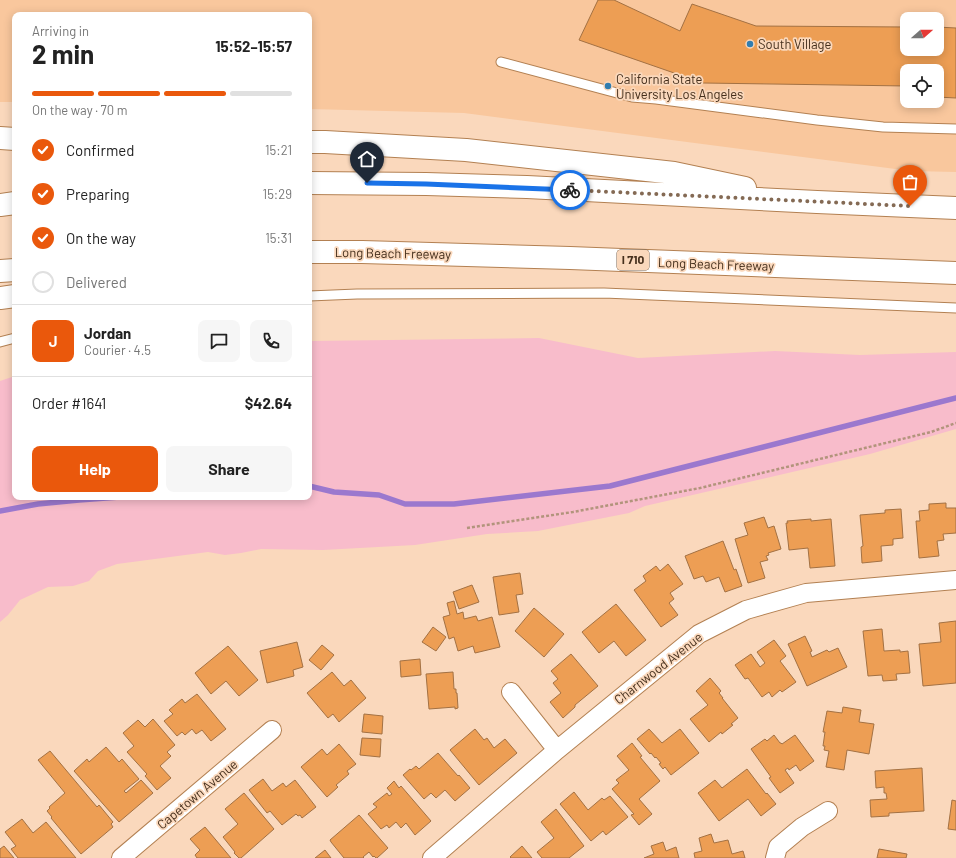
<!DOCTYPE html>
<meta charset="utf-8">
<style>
:root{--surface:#fff;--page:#f6f6f6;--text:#222;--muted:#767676;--line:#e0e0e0;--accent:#ea580c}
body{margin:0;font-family:Barlow,sans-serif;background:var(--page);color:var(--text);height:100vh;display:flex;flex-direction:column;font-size:15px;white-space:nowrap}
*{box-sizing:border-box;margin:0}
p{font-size:13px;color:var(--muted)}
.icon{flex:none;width:22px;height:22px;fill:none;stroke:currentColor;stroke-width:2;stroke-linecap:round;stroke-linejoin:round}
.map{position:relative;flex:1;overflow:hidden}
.side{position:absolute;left:12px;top:12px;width:300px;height:488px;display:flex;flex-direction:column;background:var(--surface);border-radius:8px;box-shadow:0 2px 10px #0003}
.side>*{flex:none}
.needle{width:26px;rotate:69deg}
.buttons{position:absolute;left:900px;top:12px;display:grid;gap:8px}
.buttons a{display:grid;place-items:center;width:44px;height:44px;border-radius:8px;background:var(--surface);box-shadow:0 2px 10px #0003;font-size:20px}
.pin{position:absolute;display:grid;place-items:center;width:34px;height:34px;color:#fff;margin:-41px -17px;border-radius:50% 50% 50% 0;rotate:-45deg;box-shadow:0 0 4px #0007}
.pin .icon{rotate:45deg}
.courier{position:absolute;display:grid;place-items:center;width:40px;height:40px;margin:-20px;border:3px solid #1a73e8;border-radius:50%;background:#fff;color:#222;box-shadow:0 1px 5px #0007}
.headline em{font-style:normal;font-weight:700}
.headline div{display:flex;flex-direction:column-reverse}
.headline{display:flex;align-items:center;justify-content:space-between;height:68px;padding:0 20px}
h1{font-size:26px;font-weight:700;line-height:30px}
.bar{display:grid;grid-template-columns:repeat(4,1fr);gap:6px 4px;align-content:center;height:48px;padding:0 20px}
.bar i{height:5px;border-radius:3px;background:var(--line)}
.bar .active{background:var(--accent)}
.bar p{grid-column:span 4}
.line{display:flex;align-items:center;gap:10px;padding:0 20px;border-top:1px solid var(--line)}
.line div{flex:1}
.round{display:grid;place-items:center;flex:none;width:42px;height:42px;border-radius:8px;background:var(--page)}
ol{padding:0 20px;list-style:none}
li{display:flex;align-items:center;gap:12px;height:44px}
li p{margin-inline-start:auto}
li .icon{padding:4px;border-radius:50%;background:var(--accent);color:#fff;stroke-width:4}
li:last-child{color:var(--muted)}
li i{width:22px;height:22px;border:2px solid var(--line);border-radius:50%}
.button{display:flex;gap:8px;margin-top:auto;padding:8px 20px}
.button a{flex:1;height:46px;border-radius:8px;background:var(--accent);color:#fff;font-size:16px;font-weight:700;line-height:46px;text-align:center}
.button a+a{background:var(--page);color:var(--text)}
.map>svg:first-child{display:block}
</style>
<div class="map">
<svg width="956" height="858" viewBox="0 0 956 858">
<rect width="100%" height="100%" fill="#fad8bc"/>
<path fill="#f9c79d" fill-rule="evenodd" d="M0,0h956v172l-45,-1 -447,-58 -155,-4v-94h-294v87h-15zM907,19h30v30h-30zM907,71h30v30h-30z"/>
<path fill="#f8bccb" d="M539,338l99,20 137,-7 85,4 96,-3v77l-86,25 -225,52 -16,7 -91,18 -51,3 -72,11 -92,5 -62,-1 -20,4 -16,2 -17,-3 -91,12 -19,7 -9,10 -16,5 -25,1 -28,13 -12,15 -8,7v-241l15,-5v121h294v-156z"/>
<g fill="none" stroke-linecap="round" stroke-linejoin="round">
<path stroke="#9b78ce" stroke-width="5.5" d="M309,486l25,6 45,3 26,9h49l156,-18 346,-88
M0,511l38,-7 41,-4 41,-3"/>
</g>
<path fill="#ed9e54" stroke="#a37143" d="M598,0h16l66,31 12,-27 64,22 151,1v22h30v-22l19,1v70l-19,-1v-26h-30v15l-204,-3 -124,-43z
M946,503v5h10v25l-13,1 1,6 -7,1 2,15 -20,2 -3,-37h4l-1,-10 10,-1v-6z
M901,509l2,29 -10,1v6l-12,1 1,15 -20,2 -1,-16 2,-1 -3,-31 25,-2v-3z
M764,517l4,11 6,-2 7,23 -13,4 1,2 -3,1 2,4 -8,2 5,16 -17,5 -13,-44 13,-4 -4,-12z
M811,519v2l20,-2 4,47 -25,2 -2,-20 -19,2 -3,-27h2l-1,-2z
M723,541l11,29 2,-1 6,17 -17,6 -6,-15 -13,5 -3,-6 -9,3 -9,-23z
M668,564l15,20 -13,9 4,6 -5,4 9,12 -17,12 -27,-37 12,-9 -3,-5 13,-10 4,5z
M520,573l3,21 -7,1 3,17 -20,3 -6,-38z
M472,585l7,17 -20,7 -6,-17z
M454,601l3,13 6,-2 1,7 12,-3 2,5 14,-4 8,30 -25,6 -2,-7 -15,5 -4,-14 -5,2 -6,-22 7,-2 -3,-12z
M616,604l30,36 -20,16 -12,-15 -15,12 -17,-21z
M534,608l30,26 -20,23 -29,-26z
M956,621v62l-33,3 -4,-42 22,-2 -2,-19z
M433,627l13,10 -10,14 -14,-9z
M882,629l2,22 16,-1v2l8,-1 2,22 -14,1 1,6 -14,1 -1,-6 -14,1 -5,-45z
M805,636l7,15 -2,1 2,5 15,-7 2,2 9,-4 9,19 -40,19 -19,-42z
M774,640l12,16 -6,5 16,21 -14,10 -2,-2 -8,7 -3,-5 -7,5 -14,-19 -3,1 -10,-14 16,-11 9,13 5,-4 -8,-11z
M297,642l6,25 -10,3 1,6 -27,7 -7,-32z
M322,645l12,10 -13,15 -12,-10z
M228,646l30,34 -19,16 -13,-15 -15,13 -16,-21z
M571,654l27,32 -23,19v2l-12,11 -13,-16 11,-9 -8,-10 5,-4 -7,-8z
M420,659l1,16 -20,2 -1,-16z
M332,672l12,14 7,-6 15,18 -27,24 -6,-8 -5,4 -21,-25z
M453,672l1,17h2v4h1l1,15 -3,1v-2l-26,2 -3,-35z
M710,678l11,13 -2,2 4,5h-1l16,20 -7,6 2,1 -11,9 -1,-2 -12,10 -19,-23 18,-14 -12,-14z
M197,694l29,35 -15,12 -9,-11 -6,4 -4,-5 -7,6 -3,-3 -5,4 -13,-15 9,-7 -4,-4 13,-11 3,4z
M843,707l18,3 -2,12 15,2 -5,30 -22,-4 -3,20 -18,-3 3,-16 -5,-1 1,-4h-2l2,-14h-2l4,-21 15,2z
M364,714l19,2 -1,18 -20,-2z
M153,719l22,26 -8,7 4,4 -11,10 11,12 -14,12 -12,-14 2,-2 -20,-22 7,-6 -11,-13 15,-13 7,7z
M475,729l9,11 3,-2 7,10 11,-9 12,14 -38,32 -29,-35z
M649,729l13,14 18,-14 19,24 -28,22 -6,-8 -2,2 -4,-5 2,-1 -5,-6 -1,1 -4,-5 -1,1 -13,-15z
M774,735l6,8h1l1,1 13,-9 19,26 -14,10 -4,-6 -7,5 -1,-2 -3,2 9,13 -14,10 -11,-15 2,-1 -20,-28 14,-10 2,2z
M362,738l19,1 -1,18 -20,-2z
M632,743l10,13 -2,1 20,24 -21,18 13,15 -13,11 -8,-10 3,-1 -22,-25 7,-6 -3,-3 13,-10 -12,-14z
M339,744l17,20 -9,7 2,3 -13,11 2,2 -11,10 -26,-30 21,-18 5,6z
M106,747l13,15 3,-3 17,20 -15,12 2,2 15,-13 12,13 -34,29 -45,-51 13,-12 2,3z
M50,751l47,56 2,-2 14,17 -2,2 2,3 -32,27 -30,-36 1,-1 -5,-6 3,-3 -1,-1 16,-14 -27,-33z
M438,753l20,23 1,-1 11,13 -15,13 -10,-11 -9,8 -5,-5 -7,6 -21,-24 7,-6 1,1 5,-4 3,3z
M922,768l2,43 -35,2v3l-18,1 -1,-17 17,-1 -1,-6h-2v-6l-8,1 -1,-17z
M747,769l19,25 1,-1 9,11 -15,12 -13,-17 -29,22 -21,-28 17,-13 7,8z
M263,779l9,12 11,-8 3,4 9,-7 21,27 -14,11 -2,-3 -2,1 -2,-2 -14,11 -12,-14 -3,2 -18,-23z
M394,781l5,7 2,-2 30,35 -16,14 -9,-12 -5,5 -5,-6 -7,6 -2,-3 -6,4 -13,-15 9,-7 -4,-3 14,-11 2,3 3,-2 -5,-6z
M574,792l14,18 14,-12 2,2 6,-4 18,21 -22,18 -3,-4 -12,10 -31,-37z
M244,793l30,36 -33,29h-2l-5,-5 1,-1 -12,-15 15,-13 -13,-15z
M952,800l4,1v29l-8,-1z
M556,809l28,37 -15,12h-27l-5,-6 17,-14 -13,-16z
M359,815l29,33 -11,10h-1l-2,-2 -1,1 -4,-5 -6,5 1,1h-20l-13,-16 -1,-2z
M22,819l11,14 13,-11 30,36h-58l-7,-9 5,-3 -11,-14z
M205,827l26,31h-34l-2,-3 5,-5 -10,-11z
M711,834l3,9 14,-3 4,14 11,-3 2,7h-50l-1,-5 8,-2 -3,-13z
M663,842l3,9 10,-4 3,11h-35l10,-4 -3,-8z
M4,846l10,12h-14v-9z
M522,846l10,12h-21l-1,-1z
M879,849l28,5 -1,4h-29z
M325,850l6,8h-16z"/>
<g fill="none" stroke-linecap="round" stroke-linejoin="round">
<defs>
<path id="service" d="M501,62l131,35 24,2 161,21 66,7 73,2
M309,296l48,-2 247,-1 352,15
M0,342l15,-4"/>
<path id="minor" d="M511,692l46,58
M121,858l151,-128
M432,858l125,-108 142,-116 47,-24 60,-17 150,-13
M775,858l3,-11 24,-20 26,-16"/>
<path id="motorway" d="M0,138l15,1
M309,142h16l141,8 208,23 71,15
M309,183l117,1 101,3 290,15 139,6
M0,205l15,-2
M309,252h53l208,6 386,15
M0,271l15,-1
M0,298l15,-2"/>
</defs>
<use href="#service" stroke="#b38052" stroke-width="11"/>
<use href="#minor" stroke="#b38052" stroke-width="20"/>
<use href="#motorway" stroke="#b38052" stroke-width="24"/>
<path stroke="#b2947c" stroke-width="2.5" stroke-dasharray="3 2" stroke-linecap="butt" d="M467,528l106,-16 127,-24 231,-56 25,-9"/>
<use href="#service" stroke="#fff" stroke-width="9"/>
<use href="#minor" stroke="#fff" stroke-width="18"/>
<use href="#motorway" stroke="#fff" stroke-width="22"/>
</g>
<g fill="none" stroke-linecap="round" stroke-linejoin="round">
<path stroke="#846a54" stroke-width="4" stroke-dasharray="0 7.2" d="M570,190l340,16"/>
<path stroke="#1a73e8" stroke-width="5" d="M367,183l59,1 144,6"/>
</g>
<g fill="#317db0" stroke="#fad8bc" stroke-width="1.5">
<circle cx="750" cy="44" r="4"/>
<circle cx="608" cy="86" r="4"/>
</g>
<g text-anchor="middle" stroke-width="3.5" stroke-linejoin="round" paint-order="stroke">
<rect fill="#fad8bc" stroke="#7b624c" stroke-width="1" x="617" y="250" width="32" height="20" rx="3"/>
<g font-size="12" font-weight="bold" fill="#452f1c">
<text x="633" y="264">I 710</text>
</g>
<g font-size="13" fill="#452f1c" stroke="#fad8bc" text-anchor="start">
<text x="758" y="49">South Village</text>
<text x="616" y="84">California State<tspan x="616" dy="15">University Los Angeles</tspan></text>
</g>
<g font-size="13" fill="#452f1c" stroke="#fad8bc">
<text transform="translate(393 253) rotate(1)" y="5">Long Beach Freeway</text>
<text transform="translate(716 264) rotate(2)" y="5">Long Beach Freeway</text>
<text transform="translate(658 668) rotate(-38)" y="5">Charnwood Avenue</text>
<text transform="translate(197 794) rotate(-40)" y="5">Capetown Avenue</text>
</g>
</g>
</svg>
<div class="buttons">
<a><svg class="needle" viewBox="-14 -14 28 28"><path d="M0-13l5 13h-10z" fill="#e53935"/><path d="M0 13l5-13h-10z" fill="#767676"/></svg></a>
<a><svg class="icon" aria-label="locate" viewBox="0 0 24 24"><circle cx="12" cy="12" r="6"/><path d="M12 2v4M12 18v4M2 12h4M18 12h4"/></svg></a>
</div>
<div class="pin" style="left:910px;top:206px;background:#ea580c"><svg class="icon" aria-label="bag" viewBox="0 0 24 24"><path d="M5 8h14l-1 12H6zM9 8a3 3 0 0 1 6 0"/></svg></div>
<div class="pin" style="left:367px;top:183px;background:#1f2937"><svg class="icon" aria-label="home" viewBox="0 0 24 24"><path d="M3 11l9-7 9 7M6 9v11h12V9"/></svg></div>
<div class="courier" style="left:570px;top:190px"><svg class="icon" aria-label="bike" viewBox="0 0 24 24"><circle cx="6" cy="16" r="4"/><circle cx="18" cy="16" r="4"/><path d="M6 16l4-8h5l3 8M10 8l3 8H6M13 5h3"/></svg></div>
<section class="side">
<div class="headline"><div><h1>2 min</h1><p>Arriving in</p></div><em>15:52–15:57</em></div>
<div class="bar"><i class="active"></i><i class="active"></i><i class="active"></i><i></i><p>On the way · 70 m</p></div>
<ol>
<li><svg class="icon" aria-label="check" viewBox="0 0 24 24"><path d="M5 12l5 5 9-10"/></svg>Confirmed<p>15:21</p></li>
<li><svg class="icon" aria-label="check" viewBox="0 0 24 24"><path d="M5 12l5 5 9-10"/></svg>Preparing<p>15:29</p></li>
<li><svg class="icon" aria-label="check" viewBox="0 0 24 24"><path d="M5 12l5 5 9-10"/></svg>On the way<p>15:31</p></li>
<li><i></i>Delivered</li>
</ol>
<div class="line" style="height:72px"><b class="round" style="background:var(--accent);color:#fff">J</b><div><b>Jordan</b><p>Courier · 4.5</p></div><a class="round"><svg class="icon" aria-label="chat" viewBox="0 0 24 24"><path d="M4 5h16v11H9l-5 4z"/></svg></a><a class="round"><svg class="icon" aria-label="phone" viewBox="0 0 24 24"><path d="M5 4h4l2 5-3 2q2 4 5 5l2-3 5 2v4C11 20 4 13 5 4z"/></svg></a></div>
<div class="line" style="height:52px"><div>Order #1641</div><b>$42.64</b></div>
<div class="button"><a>Help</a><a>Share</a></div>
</section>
</div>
